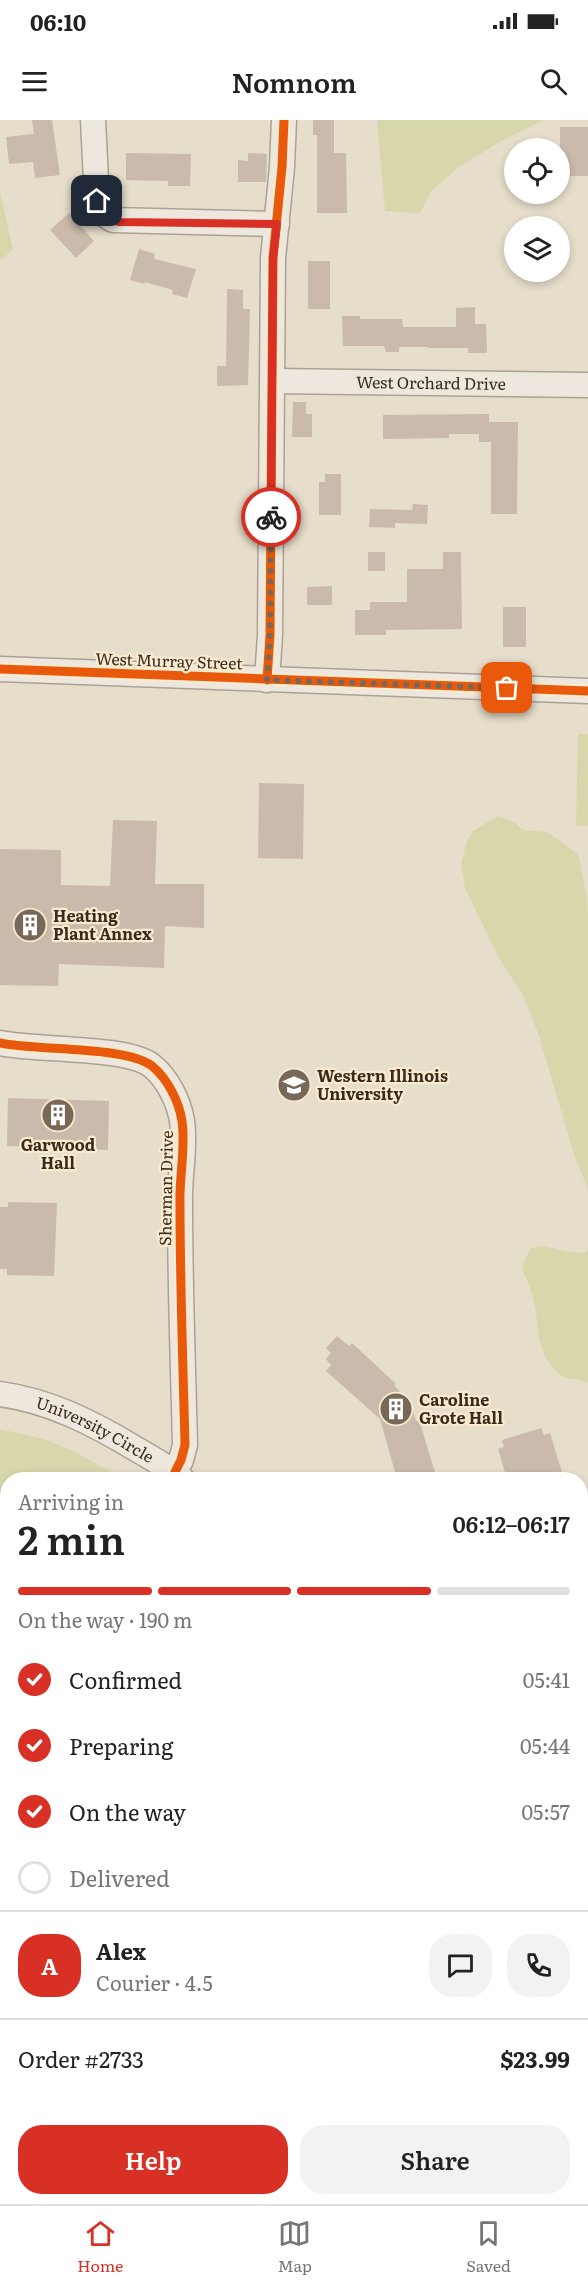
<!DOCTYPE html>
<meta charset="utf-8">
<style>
:root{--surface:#fff;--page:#f2f2f2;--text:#222;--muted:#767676;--line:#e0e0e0;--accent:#d93025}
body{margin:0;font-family:Literata,serif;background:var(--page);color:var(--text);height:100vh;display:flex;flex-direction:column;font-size:22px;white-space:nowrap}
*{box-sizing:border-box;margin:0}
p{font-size:20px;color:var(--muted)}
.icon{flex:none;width:33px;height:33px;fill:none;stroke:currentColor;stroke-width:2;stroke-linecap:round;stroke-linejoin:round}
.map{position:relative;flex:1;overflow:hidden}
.side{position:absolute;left:0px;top:1352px;width:588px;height:734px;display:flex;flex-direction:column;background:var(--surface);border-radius:24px 24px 0 0;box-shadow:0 3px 9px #0003}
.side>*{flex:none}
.buttons{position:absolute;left:504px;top:18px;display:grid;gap:12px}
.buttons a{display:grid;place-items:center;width:66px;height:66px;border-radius:50%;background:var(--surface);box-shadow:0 3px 9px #0003;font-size:30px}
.pin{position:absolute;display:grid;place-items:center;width:51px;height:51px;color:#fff;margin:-26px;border-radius:12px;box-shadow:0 3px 9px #0006}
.courier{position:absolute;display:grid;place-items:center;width:60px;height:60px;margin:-30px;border:4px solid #d93025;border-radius:50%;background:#fff;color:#222;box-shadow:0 2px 8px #0007}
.summary em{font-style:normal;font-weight:600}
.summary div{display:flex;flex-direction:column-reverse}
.summary{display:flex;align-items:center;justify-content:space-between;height:102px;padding:0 18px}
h1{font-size:39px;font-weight:600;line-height:45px}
.bar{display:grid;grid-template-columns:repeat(4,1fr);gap:9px 6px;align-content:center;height:72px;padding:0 18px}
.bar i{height:8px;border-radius:4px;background:var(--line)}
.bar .selected{background:var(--accent)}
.bar p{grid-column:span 4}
.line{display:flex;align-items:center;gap:15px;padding:0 18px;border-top:2px solid var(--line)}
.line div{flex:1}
.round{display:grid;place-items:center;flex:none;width:63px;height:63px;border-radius:24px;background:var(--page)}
ol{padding:0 18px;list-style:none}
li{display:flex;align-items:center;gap:18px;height:66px}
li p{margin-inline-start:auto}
li .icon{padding:6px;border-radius:50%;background:var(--accent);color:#fff;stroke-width:4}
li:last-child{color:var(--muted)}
li i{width:33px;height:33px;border:3px solid var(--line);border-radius:50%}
.action{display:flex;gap:12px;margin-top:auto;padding:12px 18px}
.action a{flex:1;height:69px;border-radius:24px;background:var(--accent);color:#fff;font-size:24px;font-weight:600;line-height:69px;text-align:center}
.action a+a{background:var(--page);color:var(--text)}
.status{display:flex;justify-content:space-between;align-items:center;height:42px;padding:0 30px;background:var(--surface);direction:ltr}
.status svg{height:16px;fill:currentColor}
header{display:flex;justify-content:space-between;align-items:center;height:78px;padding:0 18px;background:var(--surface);font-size:27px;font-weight:600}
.dock{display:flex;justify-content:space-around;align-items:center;height:84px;border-top:2px solid var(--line);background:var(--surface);font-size:16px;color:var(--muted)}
.dock a{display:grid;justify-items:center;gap:3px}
.dock .selected{color:var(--accent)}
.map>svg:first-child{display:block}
</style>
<div class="status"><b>06:10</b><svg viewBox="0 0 49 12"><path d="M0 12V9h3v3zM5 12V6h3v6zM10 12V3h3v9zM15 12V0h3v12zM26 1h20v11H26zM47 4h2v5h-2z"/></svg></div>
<header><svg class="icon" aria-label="menu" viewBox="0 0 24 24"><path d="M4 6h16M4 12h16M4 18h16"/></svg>Nomnom<svg class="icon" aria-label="search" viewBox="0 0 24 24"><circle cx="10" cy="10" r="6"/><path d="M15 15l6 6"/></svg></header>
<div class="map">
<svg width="588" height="2084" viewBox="0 0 588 2084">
<rect width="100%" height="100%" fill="#e6ddca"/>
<path fill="#d8d7ab" d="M377,0h166l-42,21 -42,26 -28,24 -11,22 -35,-2z
M0,71l13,59 -13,10z
M578,614h10v92h-12z
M498,696l17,7 8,7 24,2 31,22 9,43 1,18v274l-13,-32 -37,-124 -15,-38 -24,-37 -34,-70 -4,-24 6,-23 6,-10z
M539,1126c16,1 28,8 45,7l4,-4v134c-9,-6 -21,-1 -30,-10 -23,-23 -18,-43 -24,-71 -2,-12 -9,-24 -12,-36l8,-17z
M0,1309l47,11 26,11 51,28h-116l-1,179h-7z"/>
<path fill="#cabaab" d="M32,0h20l8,55 -25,3 -2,-16 -24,2 -3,-27 28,-3z
M313,0h21v33h12l1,60h-30v-78h-4z
M560,7h28v49h-28z
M126,33l65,1 -1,32h-22v-5l-42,-1z
M248,33l19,1 -1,28h-28v-22l10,1z
M69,93l25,28 -18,17 -26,-28z
M139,129l16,5 -1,5 42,10 -9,29 -15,-4 1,-4 -28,-8 -1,2 -14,-4z
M308,141h22v48h-22z
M227,169l16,1v19h7l-2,76 -31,1v-20h9z
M475,187v17h11l1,29h-19v-5h-39l-2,-1h-28v5h-13l-2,-6h-41l-1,-30h18v3h42l1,8h53v-19z
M293,282h13v12h6v23h-20z
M489,294v8h29l-1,92h-26v-72h-12v-8h-30v4l-66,1v-24z
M325,354h16v41h-22v-33h6z
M413,384l15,1 -1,19 -32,-1v5l-26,-1 1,-18 42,1z
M368,432h17v19h-17z
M443,432h18l1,77 -76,1v5h-31v-25h15v-8h37v-33h36z
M332,466v19h-25v-18z
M503,487h23v40h-23z
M259,663l45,1 -1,75 -45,-1z
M113,700l44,1 -2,63h49v44l-39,-2 -1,42 -105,-4 -1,22 -58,-1v-136l61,1v35l49,1z
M8,978l101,3 -1,49 -101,-4z
M8,1082l49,1 -3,73 -47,-1v-6h-7v-62h8z
M337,1216l12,10 3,-3 44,41 -2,1 17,20 5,16 3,-1 18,59h-40l-17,-60 -54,-48 5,-6 -5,-6 5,-6 -5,-5z
M541,1308l3,7 6,-2 14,46h-57l-9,-30 6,-2 -2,-7z"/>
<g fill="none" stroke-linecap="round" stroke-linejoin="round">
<defs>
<g id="minor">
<path d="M93,0l4,81 5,12 11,7 164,4"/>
<path id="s1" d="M273,261l315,4"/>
<path d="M0,549l588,22"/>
<path d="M267,560l3,-45 3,-377 9,-91 2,-47"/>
<path d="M0,923c36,8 127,3 152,23 16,13 27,36 30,55 4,27 -3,56 -2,82 0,81 3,162 5,242l-4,15 -6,12"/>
<path id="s2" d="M0,1274c50,7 93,29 136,55 16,9 32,18 46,30"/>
<path d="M0,1563h8"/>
<path d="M580,1582l8,1"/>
<path d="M580,1792h8"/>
<path d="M0,1951l8,1"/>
<path d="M580,1959h8"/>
<path d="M169,2084l1,-6"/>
<path d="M472,2084v-6"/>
</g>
</defs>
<use href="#minor" stroke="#aba294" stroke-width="27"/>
<use href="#minor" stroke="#ede7dd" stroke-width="24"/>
<defs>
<path id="cycleway" d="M0,549l588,22
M267,560l3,-45 3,-377 9,-91 2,-47
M0,923c36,8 127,3 152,23 16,13 27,36 30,55 4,27 -3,56 -2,82 0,81 3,162 5,242l-4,15 -6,12"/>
</defs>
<use href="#cycleway" stroke="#f9ebcf" stroke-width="13"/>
<use href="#cycleway" stroke="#e8590c" stroke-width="9"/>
</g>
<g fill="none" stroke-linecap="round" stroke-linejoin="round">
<path stroke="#776858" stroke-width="6" stroke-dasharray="0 10.8" d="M271,397l-1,118 -3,45 240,8"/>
<path stroke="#d93025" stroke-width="8" d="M97,81c3,11 10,18 22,21l158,2 -4,34 -2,259"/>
</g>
<defs>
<symbol id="building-disc" viewBox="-11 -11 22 22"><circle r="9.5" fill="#776858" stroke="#f9ebcf"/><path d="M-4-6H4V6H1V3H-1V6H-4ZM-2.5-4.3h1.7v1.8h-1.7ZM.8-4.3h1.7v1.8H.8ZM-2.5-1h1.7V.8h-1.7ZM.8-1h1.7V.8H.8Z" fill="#fff"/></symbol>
<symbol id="university-disc" viewBox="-11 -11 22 22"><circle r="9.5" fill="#776858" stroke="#f9ebcf"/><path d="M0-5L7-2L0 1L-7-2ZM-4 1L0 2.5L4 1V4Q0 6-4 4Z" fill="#fff"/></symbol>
</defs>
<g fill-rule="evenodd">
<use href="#building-disc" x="11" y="786" width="38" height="38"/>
<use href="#university-disc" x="275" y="946" width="38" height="38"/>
<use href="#building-disc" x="39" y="976" width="38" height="38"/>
<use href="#building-disc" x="377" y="1270" width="38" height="38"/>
</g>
<g text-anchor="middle" stroke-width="4.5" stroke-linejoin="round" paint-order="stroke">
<g font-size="16" fill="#3b291b" stroke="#f9ebcf">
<text dy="6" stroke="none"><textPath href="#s1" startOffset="158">West Orchard Drive</textPath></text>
<text transform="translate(169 541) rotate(2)" y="6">West Murray Street</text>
<text transform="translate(166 1068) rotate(-89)" y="6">Sherman Drive</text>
<text dy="6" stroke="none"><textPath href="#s2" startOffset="102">University Circle</textPath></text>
</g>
<g font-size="16" font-weight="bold" fill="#3b291b" stroke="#f9ebcf" text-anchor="start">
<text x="53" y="802">Heating<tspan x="53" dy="18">Plant Annex</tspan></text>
<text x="317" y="962">Western Illinois<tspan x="317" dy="18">University</tspan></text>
<text x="58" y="1031" text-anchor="middle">Garwood<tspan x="58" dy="18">Hall</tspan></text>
<text x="419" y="1286">Caroline<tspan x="419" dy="18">Grote Hall</tspan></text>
</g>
</g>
</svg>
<div class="buttons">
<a><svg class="icon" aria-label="locate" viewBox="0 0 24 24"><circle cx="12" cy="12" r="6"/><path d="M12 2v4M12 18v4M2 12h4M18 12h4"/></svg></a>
<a><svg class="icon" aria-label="layers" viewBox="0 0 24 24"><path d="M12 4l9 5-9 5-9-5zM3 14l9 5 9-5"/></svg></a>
</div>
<div class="pin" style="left:507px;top:568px;background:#ea580c"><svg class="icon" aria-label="bag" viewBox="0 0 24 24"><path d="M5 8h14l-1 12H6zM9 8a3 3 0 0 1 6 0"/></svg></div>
<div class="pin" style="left:97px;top:81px;background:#1f2937"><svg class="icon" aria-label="home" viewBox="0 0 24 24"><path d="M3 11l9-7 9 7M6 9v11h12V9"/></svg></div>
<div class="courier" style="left:271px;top:397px"><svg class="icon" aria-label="bike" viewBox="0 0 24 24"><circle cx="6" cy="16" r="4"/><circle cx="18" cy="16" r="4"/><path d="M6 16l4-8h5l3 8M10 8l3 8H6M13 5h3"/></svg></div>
<section class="side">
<div class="summary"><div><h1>2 min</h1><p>Arriving in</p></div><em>06:12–06:17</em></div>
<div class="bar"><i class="selected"></i><i class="selected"></i><i class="selected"></i><i></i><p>On the way · 190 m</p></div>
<ol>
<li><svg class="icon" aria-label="check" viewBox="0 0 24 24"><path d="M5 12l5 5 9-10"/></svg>Confirmed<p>05:41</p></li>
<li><svg class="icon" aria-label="check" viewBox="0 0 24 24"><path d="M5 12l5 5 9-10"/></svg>Preparing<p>05:44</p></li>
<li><svg class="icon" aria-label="check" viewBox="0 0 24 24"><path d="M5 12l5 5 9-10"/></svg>On the way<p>05:57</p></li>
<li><i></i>Delivered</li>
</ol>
<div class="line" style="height:108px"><b class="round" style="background:var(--accent);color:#fff">A</b><div><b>Alex</b><p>Courier · 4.5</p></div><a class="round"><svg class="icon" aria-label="chat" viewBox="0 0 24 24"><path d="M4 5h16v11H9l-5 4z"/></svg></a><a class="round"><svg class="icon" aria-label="phone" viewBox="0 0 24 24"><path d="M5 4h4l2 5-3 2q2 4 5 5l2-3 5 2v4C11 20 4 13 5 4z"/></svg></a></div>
<div class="line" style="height:78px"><div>Order #2733</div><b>$23.99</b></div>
<div class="action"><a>Help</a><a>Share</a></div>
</section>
</div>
<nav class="dock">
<a class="selected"><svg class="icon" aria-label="home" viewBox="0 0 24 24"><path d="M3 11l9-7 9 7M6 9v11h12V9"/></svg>Home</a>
<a><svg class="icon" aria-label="map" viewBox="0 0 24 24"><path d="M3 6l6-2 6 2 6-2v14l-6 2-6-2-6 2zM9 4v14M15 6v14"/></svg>Map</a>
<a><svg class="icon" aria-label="saved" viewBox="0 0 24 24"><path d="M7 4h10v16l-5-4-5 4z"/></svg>Saved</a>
</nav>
